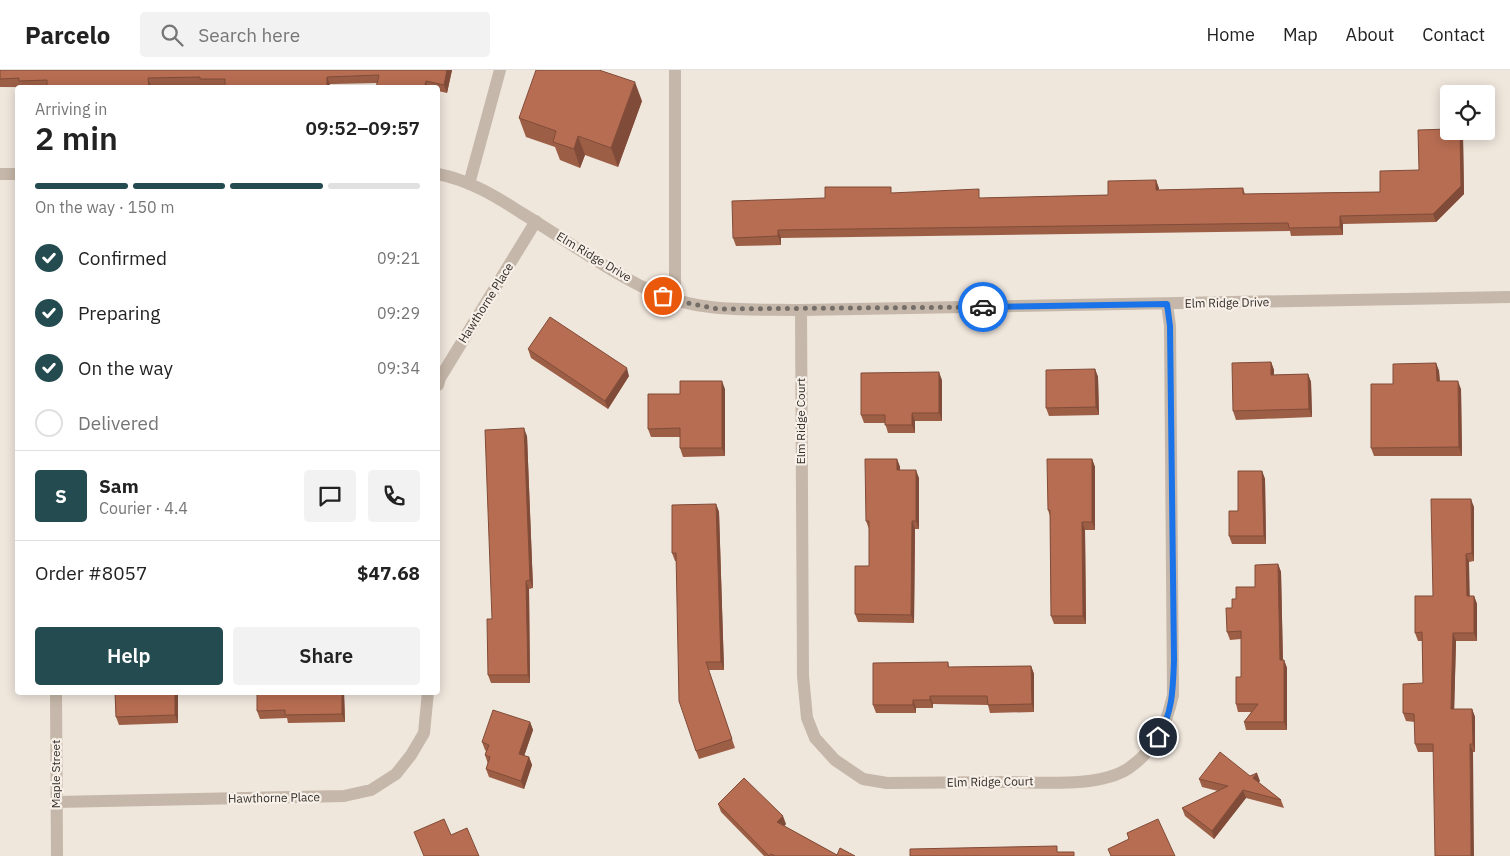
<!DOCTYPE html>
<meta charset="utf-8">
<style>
:root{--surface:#fff;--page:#f2f2f2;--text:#222;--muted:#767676;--line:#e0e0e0;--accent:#234b50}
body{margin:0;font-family:"IBM Plex Sans",sans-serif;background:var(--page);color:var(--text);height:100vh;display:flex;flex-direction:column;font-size:19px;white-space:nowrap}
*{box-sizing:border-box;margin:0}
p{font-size:16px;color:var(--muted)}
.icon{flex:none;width:28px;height:28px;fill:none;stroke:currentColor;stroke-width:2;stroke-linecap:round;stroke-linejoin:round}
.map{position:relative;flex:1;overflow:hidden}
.panel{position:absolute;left:15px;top:15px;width:425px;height:610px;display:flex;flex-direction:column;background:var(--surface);border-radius:5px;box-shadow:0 2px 12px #0003}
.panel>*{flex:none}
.buttons{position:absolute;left:1440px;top:15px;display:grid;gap:10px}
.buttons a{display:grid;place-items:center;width:55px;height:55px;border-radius:5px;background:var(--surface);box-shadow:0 2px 12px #0003;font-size:25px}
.pin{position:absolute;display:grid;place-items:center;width:42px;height:42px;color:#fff;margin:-21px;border:2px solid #fff;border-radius:50%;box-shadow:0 1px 5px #0007}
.courier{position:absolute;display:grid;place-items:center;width:50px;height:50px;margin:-25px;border:4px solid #1a73e8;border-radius:50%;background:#fff;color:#222;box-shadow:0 1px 6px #0007}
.headline em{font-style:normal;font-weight:600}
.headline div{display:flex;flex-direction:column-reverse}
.headline{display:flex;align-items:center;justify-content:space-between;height:85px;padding:0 20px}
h1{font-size:32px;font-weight:600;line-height:38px}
.bar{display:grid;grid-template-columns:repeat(4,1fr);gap:8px 5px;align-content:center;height:60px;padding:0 20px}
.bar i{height:6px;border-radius:4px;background:var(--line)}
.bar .active{background:var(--accent)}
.bar p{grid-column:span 4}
.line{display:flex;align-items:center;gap:12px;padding:0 20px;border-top:1px solid var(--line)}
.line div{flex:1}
.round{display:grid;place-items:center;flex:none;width:52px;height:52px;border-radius:5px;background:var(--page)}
ol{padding:0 20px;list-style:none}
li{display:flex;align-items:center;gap:15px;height:55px}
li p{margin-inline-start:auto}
li .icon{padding:5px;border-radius:50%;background:var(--accent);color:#fff;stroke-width:4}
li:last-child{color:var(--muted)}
li i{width:28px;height:28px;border:2px solid var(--line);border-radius:50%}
.primary-button{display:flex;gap:10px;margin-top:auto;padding:10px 20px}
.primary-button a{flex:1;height:58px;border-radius:5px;background:var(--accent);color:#fff;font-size:20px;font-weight:600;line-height:58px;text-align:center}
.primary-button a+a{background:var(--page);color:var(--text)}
header{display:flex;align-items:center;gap:30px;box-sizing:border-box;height:70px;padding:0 25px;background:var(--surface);border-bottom:1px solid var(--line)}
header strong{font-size:24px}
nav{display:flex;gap:28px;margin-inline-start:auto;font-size:18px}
.search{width:350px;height:45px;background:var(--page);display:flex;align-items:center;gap:12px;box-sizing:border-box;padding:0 18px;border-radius:5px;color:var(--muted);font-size:19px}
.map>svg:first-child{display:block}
</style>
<header>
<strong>Parcelo</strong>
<div class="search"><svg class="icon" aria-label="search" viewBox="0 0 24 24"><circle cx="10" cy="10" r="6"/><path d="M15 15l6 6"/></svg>Search here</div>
<nav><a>Home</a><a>Map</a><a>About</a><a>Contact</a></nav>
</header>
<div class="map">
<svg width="1510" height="786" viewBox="0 0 1510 786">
<rect width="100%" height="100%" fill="#efe6dc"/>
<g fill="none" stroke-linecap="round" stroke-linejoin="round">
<path stroke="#c5b7a9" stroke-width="12" d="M675,0v230
M0,104h18
M438,104c30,6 56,21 82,38 43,26 85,57 131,79 47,22 99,18 150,19l709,-13
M469,114l31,-114
M801,240l2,366 4,42 8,20 20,22 28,19 24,4c39,0 79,-1 118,-1 35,0 95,6 124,-14 27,-19 37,-42 44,-73l-3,-369 -3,-22
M438,315l2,-7 96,-157
M56,622l1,164
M56,732l288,-6 27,-6 25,-16 15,-19 13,-22 4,-41"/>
</g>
<path fill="#9d5e46" d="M0,0h452l-5,23 -9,-2v-3h-62l1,-5 -174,4 -1,-2 -51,1v2l-151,-1z
M642,31l-24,66 -33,-12 -5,13 -20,-8 -5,-13 -29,-10 -7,-19z
M1463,67l1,57 -28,28 -93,2v11l-52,1 -1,-5 -509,7v7l-45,1 -3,-8 92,-40 68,-5 89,5 126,-3 48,-15 3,10 84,-2 2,6 135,-2 39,-22z
M528,279l101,27 -21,33 -77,-51z
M1271,292l3,8v5l34,-1 3,8 1,35 -76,3 -3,-9z
M1436,293l3,8 1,10 21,8 1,67h-88l-3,-8 22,-64z
M1095,299l3,8 1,38 -50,1 -3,-8z
M942,310v41h-27v12h-27l-3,-10h-21l-3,-8z
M725,319v67l-42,1 -3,-9v-11h-29l-3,-8 32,-35z
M527,366l6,152 -4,1 1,94h-39l-3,-8 4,-56z
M897,389l3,8v3l19,8v51h-4l-1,94 -56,-1 -3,-8 14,-48v-37l-3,-8z
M1092,389l3,8v63h-10l1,94h-32l-3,-8 -1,-100 -2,-6z
M1262,401l3,8 1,65h-34l-3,-8 9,-25z
M716,434l3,8 5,158h-15l26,78 -36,11 -3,-8 -20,-190h-1l-3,-8z
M1474,437v54l-5,1v34h5l3,8v37h-21l-2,68h18l3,8v35h-57l-3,-8v-22l-9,-1 -3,-8 20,-30 -1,-42h-4l-3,-8 18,-37z
M1278,494l3,8 2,88h1l3,8v62h-41l-2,-8 7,-10h-13l-2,-8 5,-27v-38l-11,1 -3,-8 5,-24 4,-9 19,-12z
M948,592l1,5 82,-1 3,8v38l-44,1 -2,-8 -55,-1v4h-17v5h-40l-3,-8z
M115,622h68l-5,1v30l-59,2 -3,-8z
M344,622l1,30 -57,1 -1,-5 -27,1 -3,-8z
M530,652l3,8 -9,26 5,1 3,8 -8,24 -35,-12 -3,-8 2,-5 -3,-9 1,-4 -1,-1 -3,-8z
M1250,706l10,5 -2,1 23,18 3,8 -38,-10 -32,41 -29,-23 -3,-8 36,-17 -16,-4 -3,-8z
M718,734l68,20 -2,2 53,29 18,1h-91l-43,-44z"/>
<path fill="#804c39" d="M447,0h5l-5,23 -3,-8z
M327,7l3,8v3h-3z
M148,8l3,8v2h-2z
M426,11l2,7h-4z
M635,12l7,19 -24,66 -7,-19z
M1460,61h1l2,6 1,57 -28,28 -3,-8z
M578,66l7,19 -5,13 -6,-19z
M1156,110l3,8v10l-3,-8z
M1340,146l3,8v11l-3,-8z
M778,160l3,8v7l-3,-9z
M1271,292l3,8v13l-3,-8z
M1436,293l3,8 1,18 -3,-8z
M627,298l2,8 -21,33 -3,-8z
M1095,299l3,8 1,38 -3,-8z
M939,302l3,8v41l-3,-8z
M1308,304l3,8 1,35 -3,-8z
M722,311l3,8v67l-3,-8z
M1458,311l3,8 1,67 -3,-9z
M912,343l3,8v12l-3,-8z
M524,358l3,8 6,152 -3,-8z
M897,389l3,8v11l-3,-8z
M1092,389l3,8v63l-3,-8z
M916,400l3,8v51l-3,-8z
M1262,401l3,8 1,65 -2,-8z
M1471,429l3,8v54l-2,-8z
M716,434l3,8 5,158 -3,-8z
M912,451l3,8 -1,94 -3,-8z
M1082,452l3,8 1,94 -3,-8z
M1466,484l3,8 1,42 -3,-8z
M1278,494l3,8 2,96 -3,-8z
M526,511l3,8 1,94 -2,-8z
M1474,526l3,8v37l-3,-8z
M1453,563l3,8 -2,76 -3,-8z
M1284,590l3,8v62l-3,-8z
M1031,596l3,8v38l-2,-8z
M175,622h3v31l-3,-8z
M342,622h2l1,30 -3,-8z
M930,626l3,8v4l-3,-8z
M913,630l3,8v5l-3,-8z
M1472,639l3,8v35l-2,-8z
M530,652l3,8 -11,32 -3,-8z
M1470,674l3,8 1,104h-3z
M529,687l3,8 -8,24 -3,-8z
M1257,703l3,8 -4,5 -3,-8z
M1243,720l3,8 -32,41 -2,-8z
M783,746l3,8 -6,7 -3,-9z"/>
<path fill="#b76d51" stroke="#804c39" d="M0,0h447l-3,15 -18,-4 -2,7h-48l3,-13 -52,2v11h-102v-9h-25v-2l-52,1 1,10h-102v-8l-28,1v-3l-19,1z
M536,0h63l36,12 -24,66 -33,-12 -4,13 -21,-7 3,-11 -37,-13z
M1449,59v2h11l1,55 -28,28 -93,2v11l-51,1 -1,-5 -510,7v6l-45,2 -1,-37 93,-3v-11h66v6l88,-4v9l129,-3v-14l48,-1v10l87,-2v6l137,-2v-21l39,-1 -1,-40z
M550,247l77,51 -22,33 -77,-52z
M1271,292v13l37,-1 1,35 -76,2 -1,-48z
M1436,293l1,18h21l1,66 -88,1v-64h22v-20z
M1095,299l1,38 -50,1v-38z
M939,302v41h-27v12h-27v-10h-24v-42z
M680,311h42v67h-42v-20l-32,1v-35h32z
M524,358l6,152 -4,1 2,94h-40l-1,-56h5l-7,-189z
M865,389h32v11h19v51h-4l-1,94 -56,-1v-48h14v-45h-3z
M1047,389h45v63h-10l1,94h-32l-1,-106h-2z
M1238,401h24l2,65h-35v-25h9z
M1431,429h40l1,54 -6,1 1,42h7v37h-21l-2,76h21l1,35h-3l1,112h-36l-2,-112h-18l-1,-30 -11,-1v-29l20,-1 -1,-51 -7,1v-37h18z
M716,434l5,158h-15l26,77 -36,12 -17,-50 -3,-148h-4v-48z
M1278,494l2,96h4v62h-40l14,-18h-22v-27h5v-46l-14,1 -1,-24h6v-9h4v-12h19v-22z
M948,592v5l83,-1 1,38 -44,1 -1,-9h-57v4h-17v5h-40v-42z
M115,622h60v23l-59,2z
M257,622h85v22l-57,1v-5l-28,1z
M493,640l37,12 -11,32 10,3 -8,24 -35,-12 4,-12 -5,-2 4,-10 -7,-3z
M1220,682l30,24 7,-3 -4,5 28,22 -38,-10 -31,41 -30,-23 46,-22 -29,-7z
M744,708l39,38 -6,6 60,33 3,-7 15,8h-80l-4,-2 -2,2 -51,-52z
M444,749l7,16 16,-7 12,28h-55l-10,-24z
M1158,749l17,37h-64l-3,-7 21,-10 -2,-6z
M1057,776v6h17v4h-164v-7z"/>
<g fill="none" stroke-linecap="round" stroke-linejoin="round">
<path stroke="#756d67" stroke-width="5" stroke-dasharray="0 9" d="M663,226l19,6 36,7 265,-2"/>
<path stroke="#1a73e8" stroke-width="6" d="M983,237l184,-3 3,22 4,334c-1,27 -1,53 -16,77"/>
</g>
<g text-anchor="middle" stroke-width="4.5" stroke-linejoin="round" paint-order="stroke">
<g font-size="12" fill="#332c28" stroke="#f7f0e8">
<text transform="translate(594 187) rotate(31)" y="4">Elm Ridge Drive</text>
<text transform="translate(486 233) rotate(-58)" y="4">Hawthorne Place</text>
<text transform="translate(1227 233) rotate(-1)" y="4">Elm Ridge Drive</text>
<text transform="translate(801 351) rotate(-90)" y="4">Elm Ridge Court</text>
<text transform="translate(56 704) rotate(-90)" y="4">Maple Street</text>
<text transform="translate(990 712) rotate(-1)" y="4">Elm Ridge Court</text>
<text transform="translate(274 728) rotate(-1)" y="4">Hawthorne Place</text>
</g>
</g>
</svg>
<div class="buttons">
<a><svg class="icon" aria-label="locate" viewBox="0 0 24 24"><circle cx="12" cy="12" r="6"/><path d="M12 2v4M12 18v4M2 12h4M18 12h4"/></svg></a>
</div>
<div class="pin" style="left:663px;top:226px;background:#ea580c"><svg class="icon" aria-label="bag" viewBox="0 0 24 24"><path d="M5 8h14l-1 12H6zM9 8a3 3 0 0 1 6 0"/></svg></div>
<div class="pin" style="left:1158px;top:667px;background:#1f2937"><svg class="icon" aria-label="home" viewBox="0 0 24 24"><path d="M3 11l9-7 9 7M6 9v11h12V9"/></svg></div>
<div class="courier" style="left:983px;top:237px"><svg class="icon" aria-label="car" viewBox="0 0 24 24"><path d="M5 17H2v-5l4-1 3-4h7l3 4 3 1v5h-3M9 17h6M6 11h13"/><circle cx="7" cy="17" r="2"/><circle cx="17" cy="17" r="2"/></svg></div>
<section class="panel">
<div class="headline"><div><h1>2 min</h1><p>Arriving in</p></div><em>09:52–09:57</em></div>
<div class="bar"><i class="active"></i><i class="active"></i><i class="active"></i><i></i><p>On the way · 150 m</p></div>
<ol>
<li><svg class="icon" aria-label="check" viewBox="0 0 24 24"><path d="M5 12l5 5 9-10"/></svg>Confirmed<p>09:21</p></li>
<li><svg class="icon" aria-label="check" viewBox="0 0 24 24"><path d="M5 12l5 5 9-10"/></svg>Preparing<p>09:29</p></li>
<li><svg class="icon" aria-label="check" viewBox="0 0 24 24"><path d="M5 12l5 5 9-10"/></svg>On the way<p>09:34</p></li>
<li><i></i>Delivered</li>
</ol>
<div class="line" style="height:90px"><b class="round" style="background:var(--accent);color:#fff">S</b><div><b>Sam</b><p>Courier · 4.4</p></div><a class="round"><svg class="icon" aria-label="chat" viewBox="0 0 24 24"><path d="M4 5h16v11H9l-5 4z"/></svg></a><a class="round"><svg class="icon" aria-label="phone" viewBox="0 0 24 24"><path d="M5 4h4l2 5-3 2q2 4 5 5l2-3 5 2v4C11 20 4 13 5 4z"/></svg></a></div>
<div class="line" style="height:65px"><div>Order #8057</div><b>$47.68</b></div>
<div class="primary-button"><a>Help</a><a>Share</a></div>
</section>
</div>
